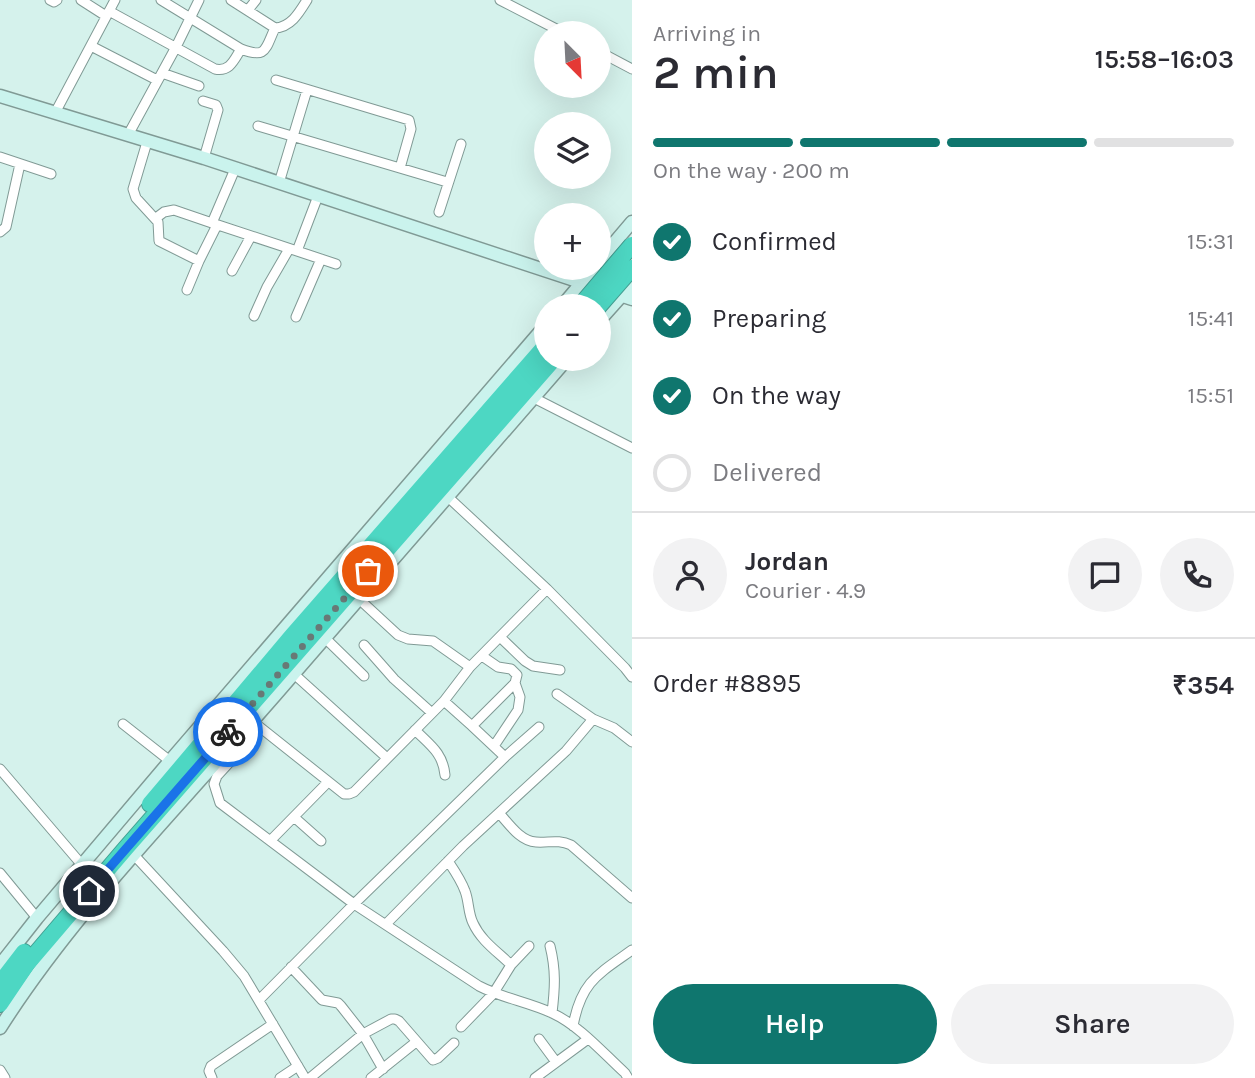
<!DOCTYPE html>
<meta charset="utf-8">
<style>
:root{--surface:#fff;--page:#f2f2f3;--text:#2b2b33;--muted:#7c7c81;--line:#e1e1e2;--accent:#0f766e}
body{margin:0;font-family:Karla,sans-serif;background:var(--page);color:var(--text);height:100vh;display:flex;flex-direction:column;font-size:26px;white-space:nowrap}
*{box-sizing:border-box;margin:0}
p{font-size:23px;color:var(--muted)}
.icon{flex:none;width:38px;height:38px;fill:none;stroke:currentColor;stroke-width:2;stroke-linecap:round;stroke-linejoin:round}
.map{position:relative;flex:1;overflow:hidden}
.sheet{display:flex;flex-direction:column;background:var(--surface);width:623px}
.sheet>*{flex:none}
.needle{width:46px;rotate:156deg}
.fabs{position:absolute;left:534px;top:21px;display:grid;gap:14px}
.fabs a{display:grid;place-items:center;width:77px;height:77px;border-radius:50%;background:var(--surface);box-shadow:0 7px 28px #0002;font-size:35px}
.pin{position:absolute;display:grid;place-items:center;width:60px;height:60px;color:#fff;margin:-30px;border:4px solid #fff;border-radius:50%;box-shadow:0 2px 7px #0007}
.courier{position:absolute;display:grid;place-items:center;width:70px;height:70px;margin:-35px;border:5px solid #1a73e8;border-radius:50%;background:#fff;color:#222;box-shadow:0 2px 9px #0007}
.summary em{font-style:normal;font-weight:600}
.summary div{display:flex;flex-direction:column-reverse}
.summary{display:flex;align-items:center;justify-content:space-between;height:119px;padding:0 21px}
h1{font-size:46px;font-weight:600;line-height:52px}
.bar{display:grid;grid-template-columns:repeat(4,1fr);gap:10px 7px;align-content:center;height:84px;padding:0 21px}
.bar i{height:9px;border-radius:5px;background:var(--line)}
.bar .active{background:var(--accent)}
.bar p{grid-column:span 4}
.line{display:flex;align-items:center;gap:18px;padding:0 21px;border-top:2px solid var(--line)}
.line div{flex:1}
.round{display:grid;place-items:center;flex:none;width:74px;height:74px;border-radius:37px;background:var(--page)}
ol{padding:0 21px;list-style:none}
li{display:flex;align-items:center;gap:21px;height:77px}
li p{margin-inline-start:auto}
li .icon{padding:7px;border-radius:50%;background:var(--accent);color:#fff;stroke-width:4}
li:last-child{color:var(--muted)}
li i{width:38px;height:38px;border:4px solid var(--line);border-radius:50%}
.action{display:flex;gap:14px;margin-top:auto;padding:14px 21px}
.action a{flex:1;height:80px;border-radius:42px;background:var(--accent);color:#fff;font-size:28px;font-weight:600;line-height:80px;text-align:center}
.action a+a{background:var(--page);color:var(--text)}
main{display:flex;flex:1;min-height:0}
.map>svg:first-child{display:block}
</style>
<main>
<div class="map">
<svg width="632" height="1078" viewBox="0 0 632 1078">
<rect width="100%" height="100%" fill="#d5f2ec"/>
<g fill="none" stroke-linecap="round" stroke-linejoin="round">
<defs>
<path id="street" d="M50,0l4,2 3,-2
M81,0l25,16
M161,0l80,49c26,10 24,0 34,-21
M231,0l44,28c16,-1 24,-15 32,-28
M500,0l64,33
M248,10l8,-10
M109,11l106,58c15,3 19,-9 26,-20
M91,46l66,34
M598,51l34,18
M162,73l37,13
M276,80l133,40 2,9 -11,39
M203,101l13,4 2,5 -14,48
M55,113l60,-113
M258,126l189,56
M128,135l48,-88 23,-47
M147,142l-14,47 3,9 22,24 1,19 40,20 18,-36
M0,157l51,17
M235,169l-23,54 85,28
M279,183l28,-93
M318,196l-21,55 39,13
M439,212l22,-68
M156,218l8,-6 10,-2 38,13
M0,232l6,-5 14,-63
M232,271l19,-35
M187,290l12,-29
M254,316l13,-29 22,-38
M296,317l25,-58
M534,398l98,50
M547,589l78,79 7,9
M359,599l39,36 10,4 25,2 37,26
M500,637l25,24 8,5 27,4
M325,638l39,38
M364,645l30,34 38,34
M294,674l93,84
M557,694l36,25 21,9 18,14
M444,701l28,25
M123,724l47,37
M256,724l88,70h5l5,-2 90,-91 26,-34 77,-78 -99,-92
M261,728l-44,48 -3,8 6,19 134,101 151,-147 -33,-31 43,-43 2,-8 -6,-6 -13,-2 -16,-11
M415,730c15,15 28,23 30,45
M494,746l24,-36 2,-13 -5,-14
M505,757l34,-30
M0,769l82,96
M499,813c10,11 21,28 37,29 13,1 22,-3 35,3l61,53
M294,817l27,24
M271,840l57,-58
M134,855l89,96 21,25 61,102
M448,861c6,9 13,19 17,30 4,10 3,22 8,32 8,18 25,29 38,42
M0,873l37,45
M386,924l77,-78 103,-95 27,-32
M550,946c6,24 5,42 2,67
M291,967l31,33 16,3 3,3 22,28 20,35
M259,1000l95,-96 125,82c23,12 49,16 73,27 28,13 51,40 73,60l3,5
M573,1026c8,-44 25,-52 59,-76
M461,1027l32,-33 18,-29 18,-19
M539,1039l17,23
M0,1070l5,8
M212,1078l-3,-7 2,-5 62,-42
M280,1078l18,-12
M310,1078l53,-44 28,-15h4l4,2 34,39 5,-2 16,-15
M371,1078l45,-36
M535,1078l53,-39"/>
<path id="secondary" d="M0,96l204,62 428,141
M598,262l34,-40
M562,306l32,-38
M598,322l34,-38
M0,965l37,-47 133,-157 376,-436
M0,1028c66,-104 153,-194 234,-286 112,-127 223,-255 333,-383"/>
<path id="highway" d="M150,804l141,-167 255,-292
M0,983l24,-31
M0,1004l27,-40 99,-116 428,-489"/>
</defs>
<use href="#street" stroke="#809a95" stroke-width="11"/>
<use href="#secondary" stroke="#809a95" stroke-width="15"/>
<use href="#highway" stroke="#429f92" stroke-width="18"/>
<use href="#street" stroke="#fff" stroke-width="9"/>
<use href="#secondary" stroke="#caf3ed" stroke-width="12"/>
<use href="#highway" stroke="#4dd7c3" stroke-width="16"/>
<defs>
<path id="highway-bridge" d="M580,306l52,-61
M598,307l34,-39"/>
</defs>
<use href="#highway-bridge" stroke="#429f92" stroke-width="18" stroke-linecap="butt"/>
<use href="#highway-bridge" stroke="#4dd7c3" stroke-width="16"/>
</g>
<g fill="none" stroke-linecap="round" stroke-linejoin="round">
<path stroke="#687976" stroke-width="7" stroke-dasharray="0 12.6" d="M228,732l140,-161"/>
<path stroke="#1a73e8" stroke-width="9" d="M89,891l139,-159"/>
</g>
</svg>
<div class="fabs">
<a><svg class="needle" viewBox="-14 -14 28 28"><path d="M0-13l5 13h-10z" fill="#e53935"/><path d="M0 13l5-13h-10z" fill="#7c7c81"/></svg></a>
<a><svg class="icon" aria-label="layers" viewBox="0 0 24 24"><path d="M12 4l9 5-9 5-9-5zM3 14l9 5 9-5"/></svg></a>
<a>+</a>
<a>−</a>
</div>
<div class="pin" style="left:368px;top:571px;background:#ea580c"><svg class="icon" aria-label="bag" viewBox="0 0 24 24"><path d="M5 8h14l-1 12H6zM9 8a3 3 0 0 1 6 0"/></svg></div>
<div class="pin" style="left:89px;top:891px;background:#1f2937"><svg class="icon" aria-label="home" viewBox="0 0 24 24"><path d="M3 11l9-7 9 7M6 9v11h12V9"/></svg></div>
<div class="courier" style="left:228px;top:732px"><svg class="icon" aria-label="bike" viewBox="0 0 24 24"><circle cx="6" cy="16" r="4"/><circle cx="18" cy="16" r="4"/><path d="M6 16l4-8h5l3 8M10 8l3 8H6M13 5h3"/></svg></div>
</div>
<section class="sheet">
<div class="summary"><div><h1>2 min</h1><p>Arriving in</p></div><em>15:58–16:03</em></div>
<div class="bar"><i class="active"></i><i class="active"></i><i class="active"></i><i></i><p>On the way · 200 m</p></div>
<ol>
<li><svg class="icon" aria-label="check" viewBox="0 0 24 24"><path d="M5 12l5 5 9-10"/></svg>Confirmed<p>15:31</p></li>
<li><svg class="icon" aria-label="check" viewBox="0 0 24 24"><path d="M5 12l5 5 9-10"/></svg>Preparing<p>15:41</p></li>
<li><svg class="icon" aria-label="check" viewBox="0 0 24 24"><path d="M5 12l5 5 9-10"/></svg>On the way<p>15:51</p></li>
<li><i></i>Delivered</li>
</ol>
<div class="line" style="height:126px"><a class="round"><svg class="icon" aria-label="person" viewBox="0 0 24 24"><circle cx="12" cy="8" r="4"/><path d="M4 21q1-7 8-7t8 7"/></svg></a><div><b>Jordan</b><p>Courier · 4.9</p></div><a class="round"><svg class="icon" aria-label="chat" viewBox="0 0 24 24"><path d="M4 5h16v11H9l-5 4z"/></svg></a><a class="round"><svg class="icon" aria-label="phone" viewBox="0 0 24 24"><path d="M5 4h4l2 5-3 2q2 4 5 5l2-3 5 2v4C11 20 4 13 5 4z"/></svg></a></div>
<div class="line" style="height:91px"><div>Order #8895</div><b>₹354</b></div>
<div class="action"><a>Help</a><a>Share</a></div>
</section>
</main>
